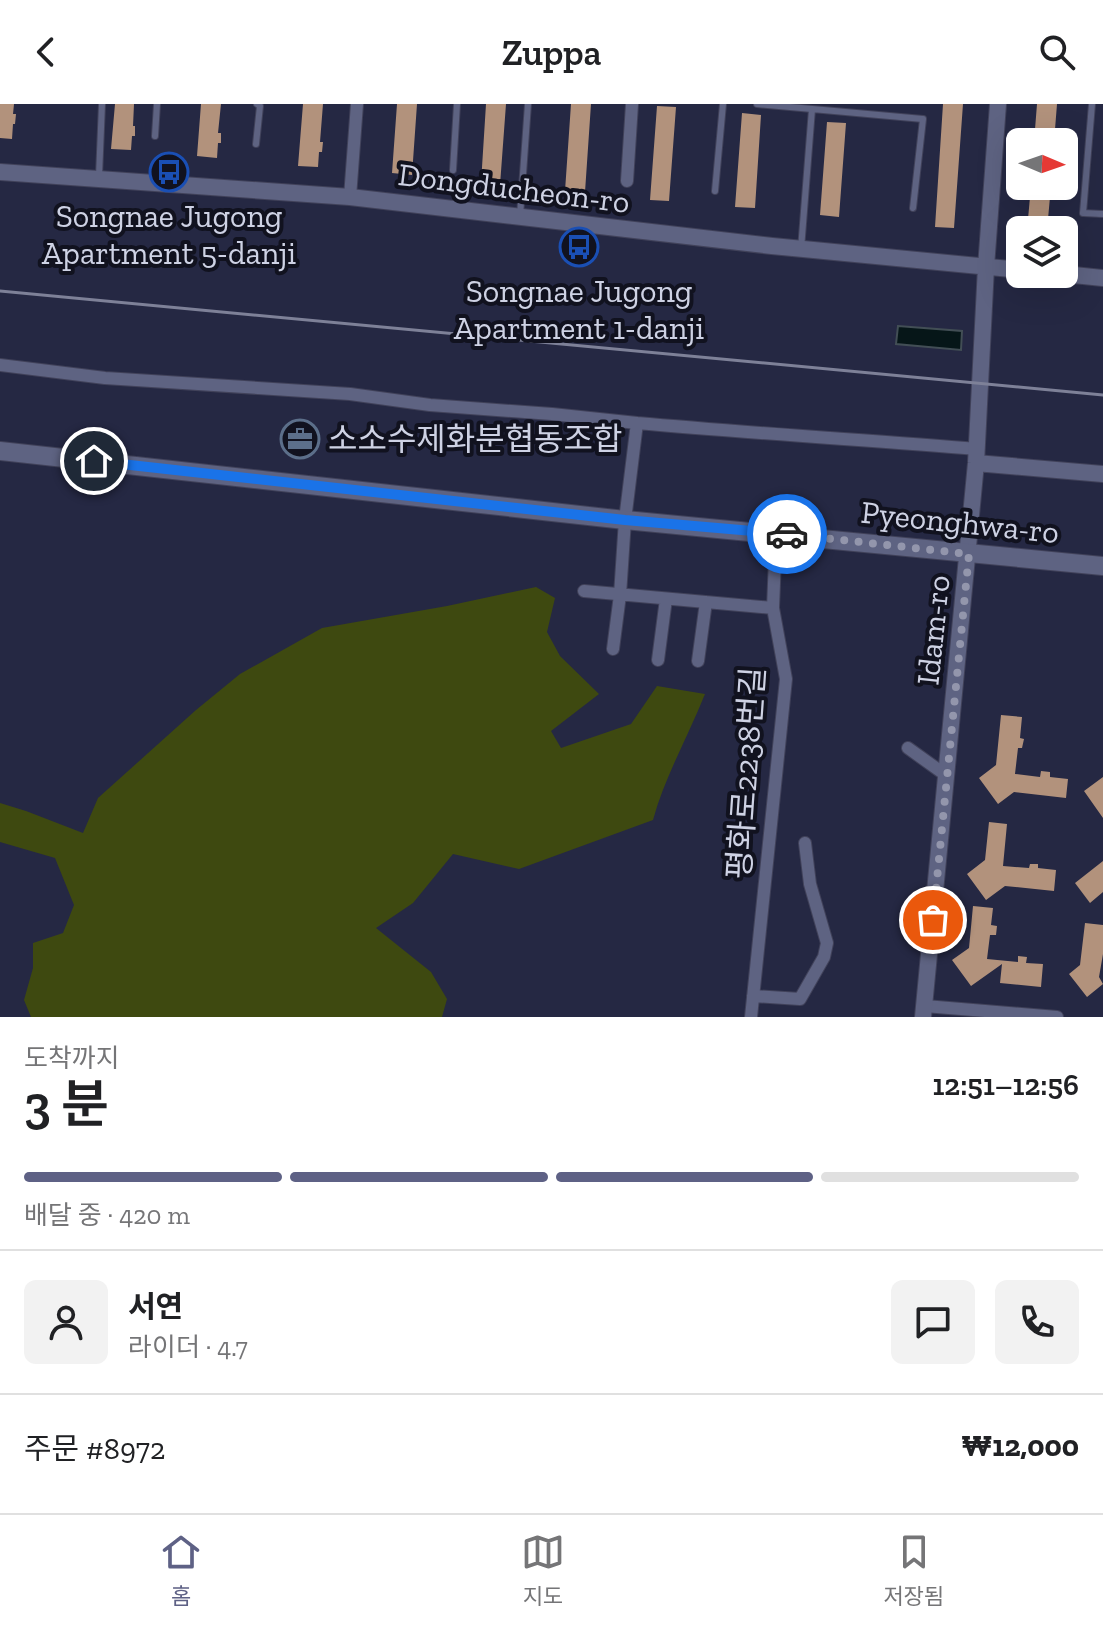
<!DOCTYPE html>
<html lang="ko">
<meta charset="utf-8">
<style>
:root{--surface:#fff;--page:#f2f2f2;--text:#202124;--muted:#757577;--line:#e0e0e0;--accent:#5e6185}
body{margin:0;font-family:"Zilla Slab","Noto Sans KR",serif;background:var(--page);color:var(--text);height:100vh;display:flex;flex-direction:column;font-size:30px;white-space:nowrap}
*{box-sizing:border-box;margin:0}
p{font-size:26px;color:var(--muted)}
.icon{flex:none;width:44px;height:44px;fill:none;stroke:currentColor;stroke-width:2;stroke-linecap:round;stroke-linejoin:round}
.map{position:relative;height:913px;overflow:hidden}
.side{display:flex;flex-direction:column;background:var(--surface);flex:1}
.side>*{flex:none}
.needle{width:52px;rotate:92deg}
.tools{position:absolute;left:1006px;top:24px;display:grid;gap:16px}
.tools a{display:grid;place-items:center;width:72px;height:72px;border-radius:12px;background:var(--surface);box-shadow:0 8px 32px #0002;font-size:40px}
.pin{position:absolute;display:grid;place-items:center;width:68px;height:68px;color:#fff;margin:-34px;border:4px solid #fff;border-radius:50%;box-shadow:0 2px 8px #0007}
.courier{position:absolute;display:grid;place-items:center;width:80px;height:80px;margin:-40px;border:6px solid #1a73e8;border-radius:50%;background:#fff;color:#222;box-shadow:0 2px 10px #0007}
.head em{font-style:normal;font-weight:600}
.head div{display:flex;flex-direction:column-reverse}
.head{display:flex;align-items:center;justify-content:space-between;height:136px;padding:0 24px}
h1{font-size:52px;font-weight:600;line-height:60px}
.bar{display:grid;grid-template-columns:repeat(4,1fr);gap:12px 8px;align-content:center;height:96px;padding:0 24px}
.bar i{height:10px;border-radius:6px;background:var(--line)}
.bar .active{background:var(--accent)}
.bar p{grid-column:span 4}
.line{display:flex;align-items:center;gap:20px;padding:0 24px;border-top:2px solid var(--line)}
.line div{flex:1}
.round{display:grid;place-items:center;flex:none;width:84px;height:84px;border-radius:12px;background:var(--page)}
header{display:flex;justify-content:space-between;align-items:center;height:104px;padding:0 24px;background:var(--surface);font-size:36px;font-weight:600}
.tab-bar{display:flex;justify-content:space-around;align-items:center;height:112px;border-top:2px solid var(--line);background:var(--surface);font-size:22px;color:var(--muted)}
.tab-bar a{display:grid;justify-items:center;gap:4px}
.tab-bar .active{color:var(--accent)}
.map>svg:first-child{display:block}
</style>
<header><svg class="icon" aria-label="back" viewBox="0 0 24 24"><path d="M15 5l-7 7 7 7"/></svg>Zuppa<svg class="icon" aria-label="search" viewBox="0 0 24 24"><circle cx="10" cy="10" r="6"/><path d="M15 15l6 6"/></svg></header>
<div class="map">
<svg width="1103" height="913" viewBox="0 0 1103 913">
<rect width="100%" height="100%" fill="#252843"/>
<path fill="#3e4910" d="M536,483l19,11 -8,34 13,24 39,38 -48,37 10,17 70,-24 26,-38 48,8c-17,43 -40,82 -52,126l-134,49 -66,-15 -40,49 -37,25 55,44 16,27 -5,18h-411l-7,-17 9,-32v-25l30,-10 11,-28 -19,-47 -55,-16v-39l26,8 57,22 15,-35 98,-88 44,-36 82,-46 125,-22z"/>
<path fill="#061618" stroke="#424e55" stroke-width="2" d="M898,222l64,5 -1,19 -65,-6z"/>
<path fill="#b2927c" d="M0,0h14l-1,10h3l-1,10h-2l-1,15 -12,-1z
M115,0h19l-1,22h2v10h-3l-1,14 -20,-1z
M201,0h20l-3,29h3v10h-3l-1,15 -20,-2z
M303,0h20l-3,38h3l-1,10h-3l-1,15 -20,-1z
M397,0h20l-5,71 -20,-2z
M486,0h20l-6,81 -19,-2z
M571,0h20l-6,88 -20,-1z
M943,0h20l-9,124 -19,-1z
M1037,0h20l-3,38h-20z
M657,2l19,1 -7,94 -19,-1z
M742,9l19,2 -6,93 -20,-1z
M827,18l19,1 -7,94 -19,-2z
M1031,82h20l-4,44h-20z
M1001,611l21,2 -2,21 4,1 -2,9h-4l-3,26 25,3 1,-6 9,1v5l18,2 -2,19 -52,-6 -16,12 -19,-26 17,-13z
M1103,673v41l-19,-27z
M989,718l18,2 -4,42 26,2 1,-4h8v4l18,2 -2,21 -49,-5 -19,14 -19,-26 18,-14z
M1103,757v31l-13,11 -15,-20z
M973,802l20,2 -2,17 6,1 -1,9h-6l-3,24 31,3v-6l9,1 -1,6 17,1 -2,23 -41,-4 2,-19 -31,22 -19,-26 17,-12z
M1085,819l18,2v29l-4,23 4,7 -16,13 -18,-23 11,-9z"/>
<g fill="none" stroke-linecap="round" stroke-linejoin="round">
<defs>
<path id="service" d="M757,0l166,15 -10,89
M1092,0l-9,109 20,1
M155,32l2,-32
M256,40l4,-38 -3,-2
M453,66l4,-66
M99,72l3,-72
M715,87l8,-87
M520,112l8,-112
M801,145l11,-140"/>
<path id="minor" d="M627,77l5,-77
M350,93l7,-93
M0,261l105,13 245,16 80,11 122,9 85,9 -12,97 -5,75 -7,54
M637,319c113,10 227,17 340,26
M584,487l189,17
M658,556l8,-61
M698,557l8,-59
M908,644l39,28
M753,892l47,3 24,-42 3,-14 -17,-59 -5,-41
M925,902l132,11
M751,913l35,-338 -13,-71 3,-75"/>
<path id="tertiary" d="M0,68l350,25 422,49 248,24
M1064,170l39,4
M976,359l127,11
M923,913l53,-554 10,-196 12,-163"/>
<path id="secondary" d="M0,347l625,69 478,46"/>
</defs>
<use href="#service" stroke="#41425a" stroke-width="8"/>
<use href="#minor" stroke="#41425a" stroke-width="14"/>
<use href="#tertiary" stroke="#41425a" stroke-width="18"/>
<use href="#secondary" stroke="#41425a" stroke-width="20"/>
<use href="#service" stroke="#5e6382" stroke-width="6"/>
<use href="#minor" stroke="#5e6382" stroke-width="12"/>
<use href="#tertiary" stroke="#5e6382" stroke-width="16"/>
<use href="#secondary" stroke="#5e6382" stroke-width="18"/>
<path stroke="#7e8198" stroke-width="3" d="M0,187l1103,104"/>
</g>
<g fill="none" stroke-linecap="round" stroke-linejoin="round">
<path stroke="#9396ac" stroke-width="8" stroke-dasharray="0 14.4" d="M787,430l182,20 -36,366"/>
<path stroke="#1a73e8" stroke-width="10" d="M94,357l531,59 162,14"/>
</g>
<defs>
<symbol id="bus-ring" viewBox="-11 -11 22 22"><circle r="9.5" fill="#11121f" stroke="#1a4fb4" stroke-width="1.5"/><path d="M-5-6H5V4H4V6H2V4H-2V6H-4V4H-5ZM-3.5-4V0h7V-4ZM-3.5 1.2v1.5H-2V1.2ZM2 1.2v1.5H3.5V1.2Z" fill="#1a4fb4"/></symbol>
<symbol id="office-ring" viewBox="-11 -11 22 22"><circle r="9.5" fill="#11121f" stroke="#5c6f8a" stroke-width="1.5"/><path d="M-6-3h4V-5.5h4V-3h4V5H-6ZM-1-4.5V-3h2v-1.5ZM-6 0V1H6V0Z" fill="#5c6f8a"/></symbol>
</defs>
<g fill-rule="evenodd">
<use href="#bus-ring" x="147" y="46" width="44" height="44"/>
<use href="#bus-ring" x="557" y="121" width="44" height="44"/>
<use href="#office-ring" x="278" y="313" width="44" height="44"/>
</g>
<g text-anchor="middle" stroke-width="8" stroke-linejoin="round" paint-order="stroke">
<g font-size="32" fill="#ced2e4" stroke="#11121f">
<text transform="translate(514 84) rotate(7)" y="11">Dongducheon-ro</text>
<text transform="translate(960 418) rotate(6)" y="11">Pyeonghwa-ro</text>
<text transform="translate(933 526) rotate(-84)" y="11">Idam-ro</text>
<text transform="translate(746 669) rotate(-86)" y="11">평화로2238번길</text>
</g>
<g font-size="32" fill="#ced2e4" stroke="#11121f">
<text x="169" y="123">Songnae Jugong<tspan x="169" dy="37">Apartment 5-danji</tspan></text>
<text x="579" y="198">Songnae Jugong<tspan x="579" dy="37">Apartment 1-danji</tspan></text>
<text x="328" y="346" text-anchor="start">소소수제화분협동조합</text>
</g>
</g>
</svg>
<div class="tools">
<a><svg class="needle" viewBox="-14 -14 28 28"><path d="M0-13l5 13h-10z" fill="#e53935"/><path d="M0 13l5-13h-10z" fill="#757577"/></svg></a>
<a><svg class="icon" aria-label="layers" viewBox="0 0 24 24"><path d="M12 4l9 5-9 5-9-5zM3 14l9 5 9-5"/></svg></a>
</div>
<div class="pin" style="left:933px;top:816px;background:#ea580c"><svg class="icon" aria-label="bag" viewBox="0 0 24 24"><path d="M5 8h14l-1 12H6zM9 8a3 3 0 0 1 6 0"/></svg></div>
<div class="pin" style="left:94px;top:357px;background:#1f2937"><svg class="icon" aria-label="home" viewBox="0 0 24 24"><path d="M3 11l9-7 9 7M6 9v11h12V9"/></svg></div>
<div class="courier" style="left:787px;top:430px"><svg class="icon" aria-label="car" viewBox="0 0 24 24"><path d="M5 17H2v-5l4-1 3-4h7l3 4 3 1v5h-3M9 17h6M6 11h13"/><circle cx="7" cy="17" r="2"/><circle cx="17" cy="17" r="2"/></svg></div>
</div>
<section class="side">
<div class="head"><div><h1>3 분</h1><p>도착까지</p></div><em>12:51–12:56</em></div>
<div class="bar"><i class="active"></i><i class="active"></i><i class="active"></i><i></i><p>배달 중 · 420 m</p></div>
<div class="line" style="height:144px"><a class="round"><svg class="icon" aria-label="person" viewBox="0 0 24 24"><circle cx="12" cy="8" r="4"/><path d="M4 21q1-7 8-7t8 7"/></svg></a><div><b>서연</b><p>라이더 · 4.7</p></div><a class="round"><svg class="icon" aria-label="chat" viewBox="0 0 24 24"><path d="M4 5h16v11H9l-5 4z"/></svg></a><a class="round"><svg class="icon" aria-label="phone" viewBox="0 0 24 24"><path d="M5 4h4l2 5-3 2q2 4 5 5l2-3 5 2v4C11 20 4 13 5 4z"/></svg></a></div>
<div class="line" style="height:104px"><div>주문 #8972</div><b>₩12,000</b></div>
</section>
<nav class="tab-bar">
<a class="active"><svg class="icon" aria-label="home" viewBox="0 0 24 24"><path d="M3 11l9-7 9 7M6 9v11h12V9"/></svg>홈</a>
<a><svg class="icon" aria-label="map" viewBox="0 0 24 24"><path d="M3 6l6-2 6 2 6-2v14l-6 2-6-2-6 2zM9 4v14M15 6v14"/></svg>지도</a>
<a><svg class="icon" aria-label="saved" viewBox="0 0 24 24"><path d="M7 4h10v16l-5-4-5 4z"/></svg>저장됨</a>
</nav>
